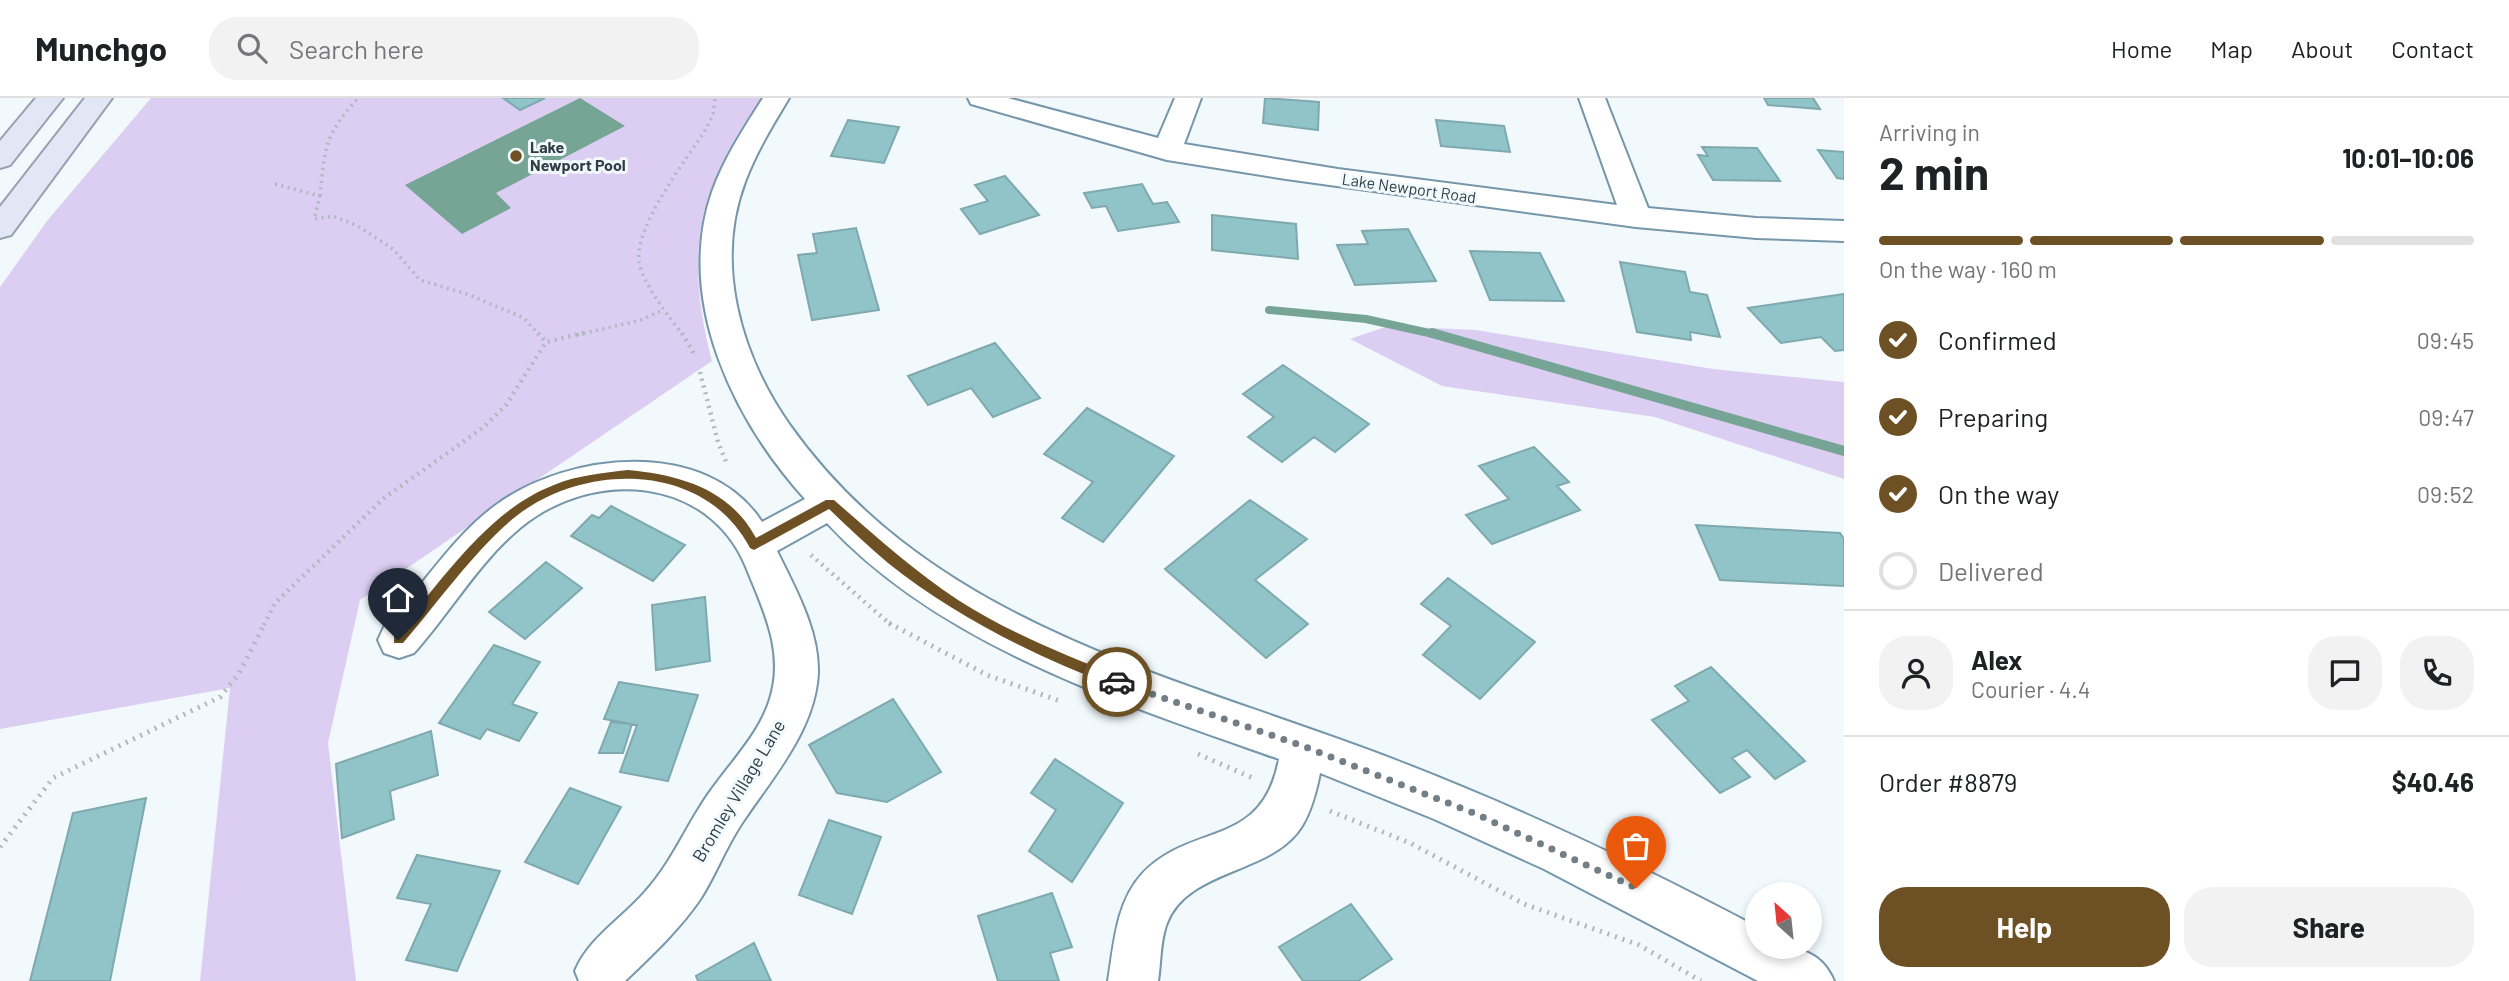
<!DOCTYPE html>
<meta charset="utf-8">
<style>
:root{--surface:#fff;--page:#f2f2f2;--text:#202124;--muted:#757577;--line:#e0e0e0;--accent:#6d5023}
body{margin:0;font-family:Barlow,sans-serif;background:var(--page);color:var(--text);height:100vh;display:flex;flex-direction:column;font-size:26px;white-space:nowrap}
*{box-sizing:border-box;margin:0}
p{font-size:23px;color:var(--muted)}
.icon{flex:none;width:38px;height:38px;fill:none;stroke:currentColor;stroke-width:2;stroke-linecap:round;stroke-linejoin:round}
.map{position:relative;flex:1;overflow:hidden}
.side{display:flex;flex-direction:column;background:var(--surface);width:665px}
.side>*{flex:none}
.needle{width:46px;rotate:333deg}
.fabs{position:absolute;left:1745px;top:784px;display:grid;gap:14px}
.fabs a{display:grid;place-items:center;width:77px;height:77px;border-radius:50%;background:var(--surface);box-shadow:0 4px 10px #0003;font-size:35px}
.pin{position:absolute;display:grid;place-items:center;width:60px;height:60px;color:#fff;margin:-72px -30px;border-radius:50% 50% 50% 0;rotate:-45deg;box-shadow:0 0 7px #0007}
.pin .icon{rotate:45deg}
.courier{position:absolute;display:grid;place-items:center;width:70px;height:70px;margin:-35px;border:5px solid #6d5023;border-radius:50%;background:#fff;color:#222;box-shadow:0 2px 9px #0007}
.summary em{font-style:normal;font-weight:700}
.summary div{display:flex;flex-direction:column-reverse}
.summary{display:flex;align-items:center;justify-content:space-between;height:119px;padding:0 35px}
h1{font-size:46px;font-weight:700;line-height:52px}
.bar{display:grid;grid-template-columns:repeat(4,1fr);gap:10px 7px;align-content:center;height:84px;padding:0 35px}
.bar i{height:9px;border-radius:5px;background:var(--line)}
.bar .active{background:var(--accent)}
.bar p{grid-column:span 4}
.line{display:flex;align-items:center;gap:18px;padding:0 35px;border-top:2px solid var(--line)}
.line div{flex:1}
.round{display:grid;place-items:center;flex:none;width:74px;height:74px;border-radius:28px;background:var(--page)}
ol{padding:0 35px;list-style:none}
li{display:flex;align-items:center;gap:21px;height:77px}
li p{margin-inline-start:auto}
li .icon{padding:7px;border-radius:50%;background:var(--accent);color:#fff;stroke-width:4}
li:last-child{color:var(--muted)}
li i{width:38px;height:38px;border:4px solid var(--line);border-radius:50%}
.action{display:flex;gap:14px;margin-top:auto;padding:14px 35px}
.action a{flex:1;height:80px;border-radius:28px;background:var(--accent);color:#fff;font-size:28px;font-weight:700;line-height:80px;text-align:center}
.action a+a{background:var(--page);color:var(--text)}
header{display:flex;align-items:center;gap:42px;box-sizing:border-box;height:98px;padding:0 35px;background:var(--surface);border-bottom:2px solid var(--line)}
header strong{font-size:33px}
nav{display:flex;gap:38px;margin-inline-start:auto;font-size:24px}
.search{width:490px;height:63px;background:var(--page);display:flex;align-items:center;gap:18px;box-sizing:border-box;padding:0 24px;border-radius:28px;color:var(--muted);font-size:26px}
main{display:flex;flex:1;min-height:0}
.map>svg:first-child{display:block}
</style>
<header>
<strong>Munchgo</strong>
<div class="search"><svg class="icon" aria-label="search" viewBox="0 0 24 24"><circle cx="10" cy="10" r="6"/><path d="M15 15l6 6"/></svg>Search here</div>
<nav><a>Home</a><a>Map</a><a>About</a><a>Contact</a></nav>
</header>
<main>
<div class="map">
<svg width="1844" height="883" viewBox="0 0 1844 883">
<rect width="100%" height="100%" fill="#f2f9fd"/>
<path fill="#dbcef2" d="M151,0h611c-65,90 -78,155 -50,263l-352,239 -32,143 28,238h-156l30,-293 -230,41v-442l47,-66z
M1388,228l88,4 237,39 131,13v97l-189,-62 -213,-31 -92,-47z"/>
<path fill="#76a495" d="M580,0l45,28 -129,67 15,15 -49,26 -57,-49z"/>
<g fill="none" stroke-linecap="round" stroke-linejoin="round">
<path stroke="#76a495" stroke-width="8" d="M1269,212l97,9 72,16"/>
<path stroke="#76a495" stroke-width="10" d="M1432,235l412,118"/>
</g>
<path fill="#91c4c9" stroke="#7ea9ae" stroke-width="2" d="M503,0h42l-25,12z
M1265,0l54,4 -1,28 -55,-7z
M1764,0h49l7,11 -52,-4z
M848,22l51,7 -15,36 -53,-7z
M1436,22l68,6 6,26 -69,-6z
M1702,49l55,1 23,33 -67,-1 -15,-25 10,1z
M1818,52l26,2v27l-7,-1z
M1005,78l34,39 -59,19 -19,-25 27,-8 -13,-16z
M1142,86l11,20 14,-2 12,20 -61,9 -12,-25 -14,2 -8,-15z
M1212,117l84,9 2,35 -86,-9z
M856,130l23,82 -67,10 -14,-65 19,-2 -4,-19z
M1408,131l28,52 -81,4 -18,-40 31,-1 -6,-13z
M1470,153l70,2 24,48 -74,-1z
M1620,164l65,10 5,20 17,3 13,42 -30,-5 1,8 -54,-8z
M1844,196v56l-9,1 -14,-14 -40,6 -33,-35z
M995,245l45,55 -47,19 -22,-29 -43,17 -20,-29z
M1283,267l86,59 -34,28 -21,-15 -32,25 -34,-25 26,-20 -31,-23z
M1087,310l87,48 -71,86 -41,-24 31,-36 -49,-28z
M1534,349l35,35 -12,4 23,24 -88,34 -26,-29 43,-16 -30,-33z
M1250,402l57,39 -52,41 53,44 -42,34 -101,-89z
M611,408l74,39 -32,36 -82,-45 21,-21 7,3z
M1696,427l144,8 4,6v47l-124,-6z
M546,464l36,26 -57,51 -36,-27z
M1448,480l87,64 -55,57 -57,-44 28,-29 -30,-22z
M705,499l5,64 -54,9 -4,-65z
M494,547l46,17 -28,42 25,9 -18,28 -32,-12 -7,10 -41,-16z
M1711,569l94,94 -30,18 -28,-29 -15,8 18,19 -30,16 -68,-73 37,-19 -14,-15z
M619,584l79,13 -30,86 -48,-9 17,-47 -33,-6z
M893,601l48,73 -54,30 -50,-9 -28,-48z
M611,624l21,2 -9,29h-24z
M431,633l7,44 -48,16 4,28 -52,19 -6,-74z
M1055,661l68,44 -51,79 -43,-31 27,-41 -25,-17z
M570,690l51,19 -43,77 -53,-22z
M146,700l-36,183h-80l43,-168z
M829,722l52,17 -29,77 -53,-19z
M417,757l83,16 -43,100 -51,-11 25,-56 -34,-6z
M1052,795l20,54 -22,6 9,28h-61l-20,-65z
M1351,806l41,55 -34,22h-55l-24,-34z
M754,845l17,38h-73l-2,-5z"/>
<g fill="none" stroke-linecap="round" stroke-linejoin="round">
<defs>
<path id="minor" d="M763,0h26c-16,27 -33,54 -44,84 -31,82 -4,173 44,242 145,205 390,252 609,337 124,48 242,104 359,166v20c34,0 62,-1 77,34h-76l-214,-112 -110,-50 -114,-46c-4,20 -10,44 -23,60 -33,41 -110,38 -130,90 -7,17 -6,40 -9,58h-50c6,-36 8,-79 34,-107 50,-53 120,-24 137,-115 -154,-54 -339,-113 -452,-236l-50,28c18,37 42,79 41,121 -2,57 -46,106 -76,151 -16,24 -26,51 -41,75 -21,31 -49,57 -76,83h-46l-4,-10c13,-32 46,-52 69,-78 27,-29 41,-65 63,-97 21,-31 52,-61 63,-97 15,-48 -7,-89 -24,-132 -38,-92 -154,-99 -226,-39 -42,35 -70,85 -106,125l-15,5 -15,-5 -6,-13 6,-13c38,-39 68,-90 112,-122 72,-53 211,-68 266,17l43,-23c-72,-80 -130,-199 -93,-307 12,-34 32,-64 51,-94z
M968,0h40l150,40 17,-40h26l-17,46 154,25 279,36 -38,-107h26l43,110 108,10 88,3v20l-88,-3 -120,-11 -350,-48 -119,-19 -196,-56z"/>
<path id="major" d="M36,0h27l-53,67 -10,3v-27z
M85,0h27l-101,137 -11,3v-31z"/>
</defs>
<use href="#minor" stroke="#7696aa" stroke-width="4"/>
<use href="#major" stroke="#97a1b3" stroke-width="4"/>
<path stroke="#afb8be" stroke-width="3.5" stroke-dasharray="2 4.5" stroke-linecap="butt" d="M275,86l45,12 -6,23 19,-3 23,9 37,24 27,31 47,14 57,24 15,17
M320,98c5,-49 4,-60 38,-98
M577,237l64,-15 22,-10
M683,237c-13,-16 -41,-53 -44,-73 -5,-36 48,-103 67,-133l7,-14 2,-17"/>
<path stroke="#afb8be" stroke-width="4.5" stroke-dasharray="2 5" stroke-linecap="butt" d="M538,235l8,9 38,-9
M682,235l12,21
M700,274l18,70 9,22
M811,457l80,70
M264,527l11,-22 109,-105 100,-71 22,-22 40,-63"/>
<path stroke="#afb8be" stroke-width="5" stroke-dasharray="2 6" stroke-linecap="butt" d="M889,525l98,52 73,26
M1198,656l57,25
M1330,713l80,32 114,61 115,41 62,36
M0,749l53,-69 167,-81 18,-22 27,-52"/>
<use href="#minor" fill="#fff" fill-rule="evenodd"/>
<use href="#major" fill="#e2e7f5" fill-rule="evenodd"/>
</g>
<path fill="#6d5023" d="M628,372c52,5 102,19 128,68l70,-38h8c40,35 79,70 124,100 51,33 108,55 164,78l2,4 -7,5c-81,-30 -161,-70 -229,-124 -20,-17 -40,-36 -59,-54l-75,41 -4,-2c-43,-82 -153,-86 -224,-39 -41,27 -90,96 -123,134h-9v-7c47,-53 92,-125 160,-151 24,-10 49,-12 74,-15z"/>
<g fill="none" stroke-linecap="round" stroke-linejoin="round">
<path stroke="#737f86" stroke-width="7" stroke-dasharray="0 12.6" d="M1117,584l186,64 173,68 160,74"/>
</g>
<circle fill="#6d5023" stroke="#f2f9fd" stroke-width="2.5" cx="516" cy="58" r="7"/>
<g text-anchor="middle" stroke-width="6" stroke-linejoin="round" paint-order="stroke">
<g font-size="16" font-weight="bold" fill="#2f3d46" stroke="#f2f9fd" text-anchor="start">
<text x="530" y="55">Lake<tspan x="530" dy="18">Newport Pool</tspan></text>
</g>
<g font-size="16" fill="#2f3d46" stroke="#f2f9fd">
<text transform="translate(1409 90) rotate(8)" y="6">Lake Newport Road</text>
</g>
<g font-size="18" fill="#2f3d46" stroke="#f2f9fd">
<text transform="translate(739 693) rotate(-59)" y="6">Bromley Village Lane</text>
</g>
</g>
</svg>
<div class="fabs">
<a><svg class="needle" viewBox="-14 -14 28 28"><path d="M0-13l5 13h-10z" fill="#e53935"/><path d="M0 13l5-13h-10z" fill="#757577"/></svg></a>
</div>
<div class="pin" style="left:1636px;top:790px;background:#ea580c"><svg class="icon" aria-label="bag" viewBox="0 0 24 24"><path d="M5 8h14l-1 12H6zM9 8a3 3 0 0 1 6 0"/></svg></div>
<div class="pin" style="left:398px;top:542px;background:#1f2937"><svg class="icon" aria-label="home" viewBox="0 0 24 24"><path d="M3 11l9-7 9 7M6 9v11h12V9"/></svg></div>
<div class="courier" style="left:1117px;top:584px"><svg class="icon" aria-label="car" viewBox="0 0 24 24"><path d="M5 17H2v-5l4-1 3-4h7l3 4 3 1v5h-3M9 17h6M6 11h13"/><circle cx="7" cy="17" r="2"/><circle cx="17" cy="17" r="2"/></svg></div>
</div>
<section class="side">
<div class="summary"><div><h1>2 min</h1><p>Arriving in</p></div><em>10:01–10:06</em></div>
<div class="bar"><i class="active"></i><i class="active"></i><i class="active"></i><i></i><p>On the way · 160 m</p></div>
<ol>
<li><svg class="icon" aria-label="check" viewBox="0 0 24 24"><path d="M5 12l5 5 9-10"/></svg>Confirmed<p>09:45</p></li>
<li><svg class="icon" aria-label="check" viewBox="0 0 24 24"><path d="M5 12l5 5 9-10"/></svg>Preparing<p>09:47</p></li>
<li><svg class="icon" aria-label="check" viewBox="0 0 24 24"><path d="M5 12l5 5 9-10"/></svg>On the way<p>09:52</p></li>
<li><i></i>Delivered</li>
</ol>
<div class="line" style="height:126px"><a class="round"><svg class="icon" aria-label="person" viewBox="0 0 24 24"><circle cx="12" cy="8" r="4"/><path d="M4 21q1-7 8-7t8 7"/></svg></a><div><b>Alex</b><p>Courier · 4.4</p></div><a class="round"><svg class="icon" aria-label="chat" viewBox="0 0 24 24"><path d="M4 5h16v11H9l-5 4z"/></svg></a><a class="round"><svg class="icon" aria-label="phone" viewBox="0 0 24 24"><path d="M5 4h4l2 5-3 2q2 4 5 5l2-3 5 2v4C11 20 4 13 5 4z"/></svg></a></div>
<div class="line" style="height:91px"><div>Order #8879</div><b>$40.46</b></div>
<div class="action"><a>Help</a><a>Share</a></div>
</section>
</main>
